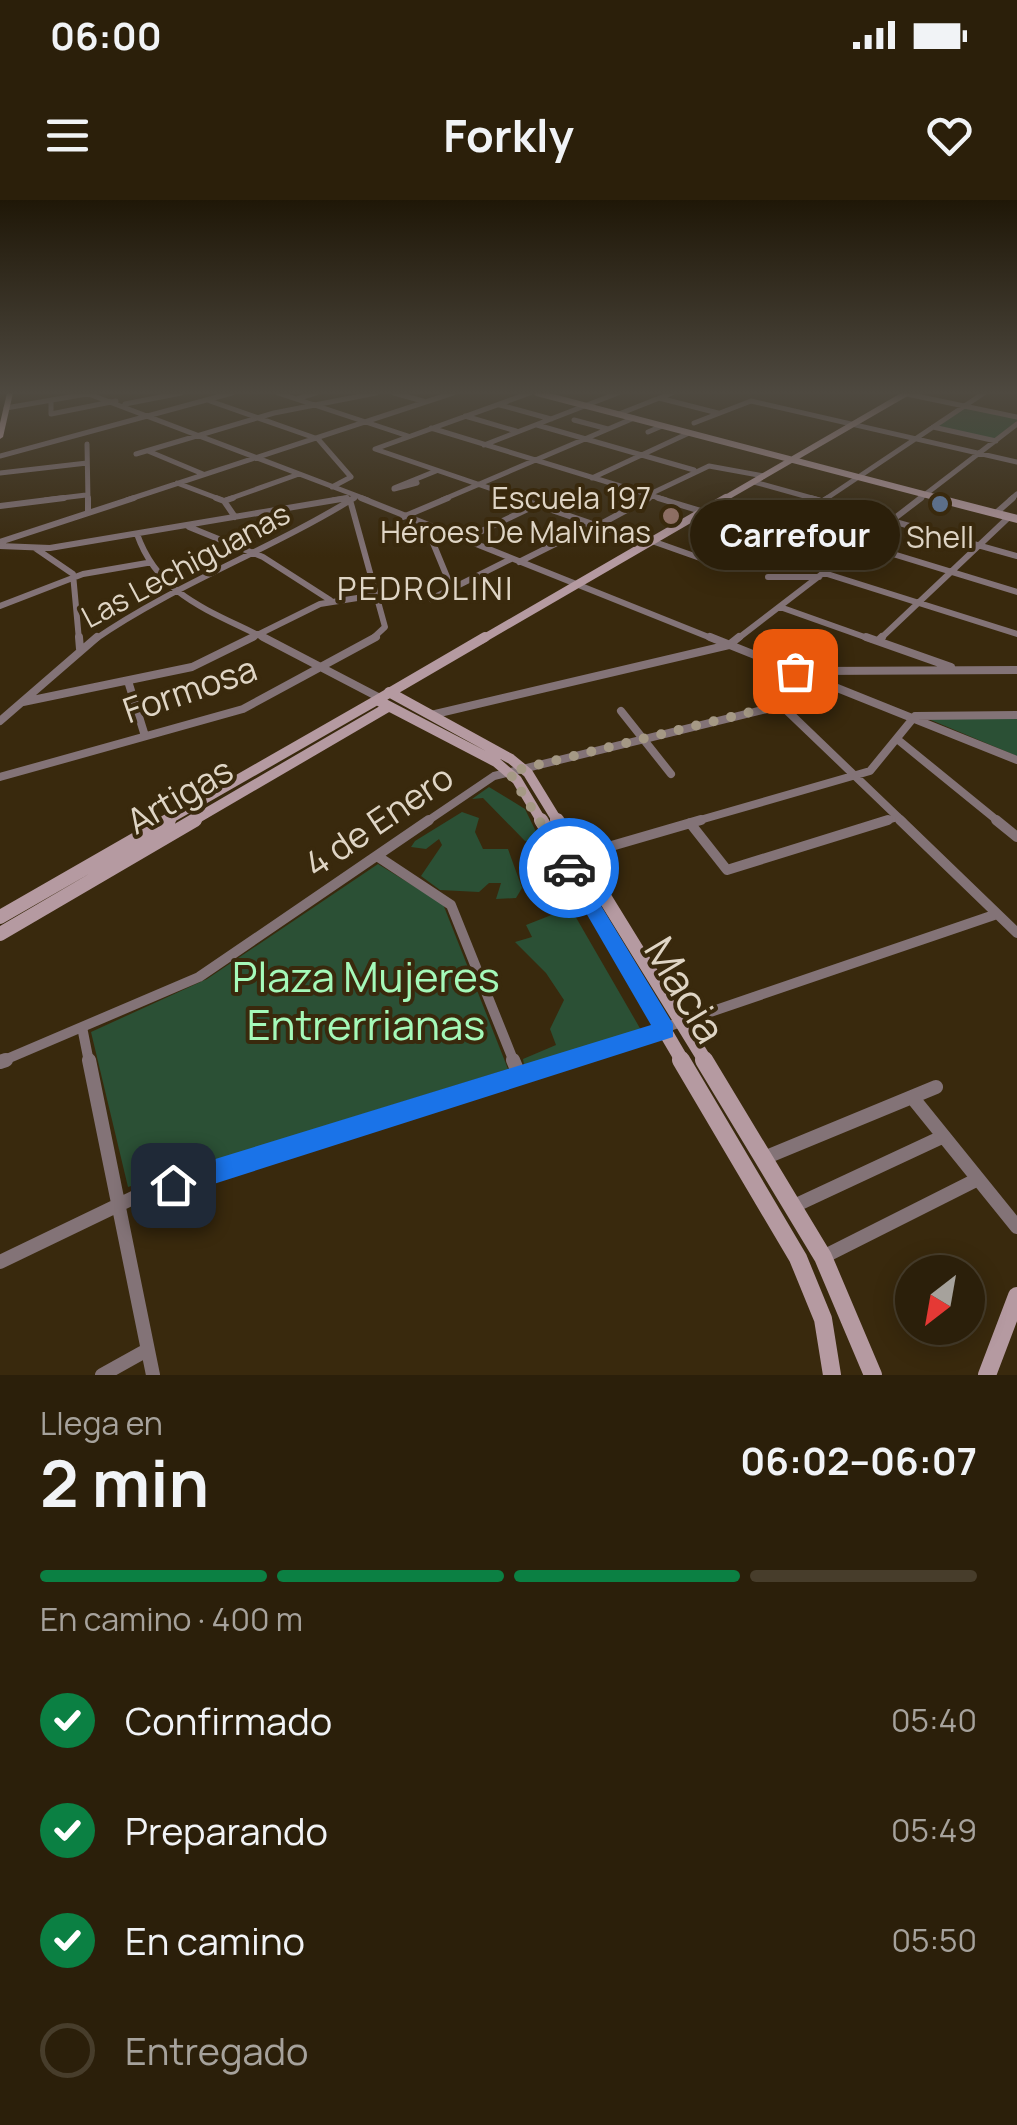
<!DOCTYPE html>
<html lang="es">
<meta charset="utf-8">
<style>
:root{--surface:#2b1f0a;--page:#372c18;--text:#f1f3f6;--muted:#a6a29c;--line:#473d2b;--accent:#0b8043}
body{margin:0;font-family:Manrope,sans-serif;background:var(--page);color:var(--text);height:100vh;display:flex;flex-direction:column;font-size:38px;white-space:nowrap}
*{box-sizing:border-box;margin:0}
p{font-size:32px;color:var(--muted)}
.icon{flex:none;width:55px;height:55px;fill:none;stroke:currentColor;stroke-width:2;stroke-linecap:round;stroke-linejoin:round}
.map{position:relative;height:1175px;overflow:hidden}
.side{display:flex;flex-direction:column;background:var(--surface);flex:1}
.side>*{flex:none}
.needle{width:65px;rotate:211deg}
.tools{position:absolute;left:895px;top:1055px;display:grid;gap:20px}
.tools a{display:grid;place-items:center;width:90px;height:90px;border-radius:50%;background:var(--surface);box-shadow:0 5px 25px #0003,0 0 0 2px var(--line);font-size:50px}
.pin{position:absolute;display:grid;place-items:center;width:85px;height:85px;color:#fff;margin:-42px;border-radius:20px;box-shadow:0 5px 15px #0006}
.courier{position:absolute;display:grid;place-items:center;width:100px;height:100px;margin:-50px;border:8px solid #1a73e8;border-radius:50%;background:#fff;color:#222;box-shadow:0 2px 12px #0007}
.bubble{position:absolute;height:70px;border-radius:35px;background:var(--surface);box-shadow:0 5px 25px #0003,0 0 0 2px var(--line);font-size:32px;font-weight:700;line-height:70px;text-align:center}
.headline em{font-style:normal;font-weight:700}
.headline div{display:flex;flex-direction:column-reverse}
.headline{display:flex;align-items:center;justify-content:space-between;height:170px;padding:0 40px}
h1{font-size:65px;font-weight:700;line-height:75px}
.bar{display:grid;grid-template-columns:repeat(4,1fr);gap:15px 10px;align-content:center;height:120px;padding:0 40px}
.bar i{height:12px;border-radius:8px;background:var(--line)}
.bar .on{background:var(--accent)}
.bar p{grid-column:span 4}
ol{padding:0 40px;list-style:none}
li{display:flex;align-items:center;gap:30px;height:110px}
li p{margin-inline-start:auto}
li .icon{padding:10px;border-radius:50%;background:var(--accent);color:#fff;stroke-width:4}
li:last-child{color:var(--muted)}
li i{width:55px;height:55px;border:5px solid var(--line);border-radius:50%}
.status{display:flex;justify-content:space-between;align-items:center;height:70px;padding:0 50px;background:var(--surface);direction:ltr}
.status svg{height:28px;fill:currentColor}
header{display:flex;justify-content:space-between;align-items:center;height:130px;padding:0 40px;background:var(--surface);font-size:45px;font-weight:700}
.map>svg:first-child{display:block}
</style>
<div class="status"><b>06:00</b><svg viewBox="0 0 49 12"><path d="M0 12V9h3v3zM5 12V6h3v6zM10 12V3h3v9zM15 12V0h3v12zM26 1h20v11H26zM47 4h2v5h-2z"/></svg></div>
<header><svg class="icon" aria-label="menu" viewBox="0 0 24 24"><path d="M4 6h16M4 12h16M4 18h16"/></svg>Forkly<svg class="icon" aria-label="heart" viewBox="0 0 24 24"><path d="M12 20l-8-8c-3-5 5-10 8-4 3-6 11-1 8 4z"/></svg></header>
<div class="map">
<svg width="1017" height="1175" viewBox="0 0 1017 1175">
<rect width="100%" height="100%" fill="#39290d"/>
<path fill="#2b5035" d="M964,208l53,10v3l-23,18 -57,-13z
M755,328c24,0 42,0 58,20 -22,16 -57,10 -68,-15z
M1017,517v39l-91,-38z
M489,587l36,22 17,35 -17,-3 -42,-43 -11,1z
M462,612l17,6 -4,14 8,17h25l14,39 -6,10 -20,1 5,-16h-12l-10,9 -39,-2 -19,-14 21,-31 -3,-6 -13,10 -15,-2 4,-6z
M378,664l65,40 65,165 -380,118 -37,-155 116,-53z
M554,714h20l67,116 -116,40 -2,-11 33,-14 -6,-16 14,-29 -18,-27 -31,-31 17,-5 -6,-12z"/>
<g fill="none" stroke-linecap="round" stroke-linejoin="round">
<path stroke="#837377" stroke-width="5" d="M86,193l282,107
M278,193l130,43
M394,193l29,8
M902,193l115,24
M299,198l17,-5
M659,198l59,15
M51,200v14l65,-13
M210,201l108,38 33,38 -19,10
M125,204l56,-11
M500,205l51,14
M6,208l86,-15
M619,214l53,-21
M465,216l51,15
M574,220l34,9
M694,223l57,-22 266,61
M537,225l157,45
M933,227l63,14
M431,228l235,72
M648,232l14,-6
M87,244l1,56
M484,245l134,-52
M148,251l55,23
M136,254l138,-41 102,-20
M0,256l232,-63
M0,273l87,-10
M592,278l97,-45
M415,280l2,3 -23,6v-1l42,-17
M754,282l65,18
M177,283l45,17
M648,295l61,-29 55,10
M45,300l41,-5
M127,300l326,-107
M226,300l73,-26
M333,300l14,-2
M350,300l5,-3
M442,300l192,-82
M524,300l-149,-51 155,-56
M644,300l8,-4
M824,300l160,-107
M918,300l99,-76
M1010,300l7,-6"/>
<path stroke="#837377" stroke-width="6" d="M88,298v14
M216,298l8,3 11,16
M361,298l355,142
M517,298l131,45
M658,298l79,24h51
M810,298l207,58
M350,300l35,127 -14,13
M224,301l9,-3
M823,301l5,-3
M0,306l64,-8
M996,313l17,-15
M403,317l45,-19
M785,321l232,71
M426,326l26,63
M597,326l52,-28
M189,327l74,30 67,43
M137,334c22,63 75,77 131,106
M463,340l73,-35
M652,341l48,17
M0,342l134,-44
M0,346l50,2 297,-50
M35,348l38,26 6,66
M519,362l74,-37
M824,373l193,61
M768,377h51
M431,399l80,-40
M0,406l83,-32 64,-11
M780,407l93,33
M94,440c81,-56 176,-90 260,-142
M247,440l73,-36 56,-9
M736,440l185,-142
M879,440l130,-123"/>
<path stroke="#837377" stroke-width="8" d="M79,437l1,12
M263,437l117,61
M710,437l307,123
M866,437l85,30
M878,441l4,-4
M128,481l17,55
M23,502l169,-35 61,-30
M779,503l124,119
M621,511l50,63
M431,515l298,-70 10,-8
M0,521l97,-84
M897,539l102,83
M0,577l243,-68 133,-72
M426,622l68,-46 281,-69 41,-36 201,-1
M693,622l177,-51 45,-55 102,-1
M880,622l18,-5"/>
<path stroke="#837377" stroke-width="10" d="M900,620l117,113
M996,620l21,17
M690,623l37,47 161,-50
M377,656l74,49 63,157
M577,656l124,-36
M82,827l7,35
M0,862l199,-85 230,-157
M564,862l433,-148"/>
<path stroke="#837377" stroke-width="14" d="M89,860l64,315
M513,860l7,17
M0,862l6,-2
M912,897l105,130
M764,958l172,-71
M794,1006l148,-69
M823,1057l153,-77
M0,1062l135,-65 437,-137
M102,1175l45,-25"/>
<path stroke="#b59aa1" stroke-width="6" d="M537,193l409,107
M722,300l185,-107"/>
<path stroke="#b59aa1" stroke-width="8" d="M936,298l81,21
M481,440l245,-142"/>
<path stroke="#b59aa1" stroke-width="10" d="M485,437l-108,63 119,62 21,18 25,42
M389,492l122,67 17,14 30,49
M164,622l213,-122
M191,622l197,-115"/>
<path stroke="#b59aa1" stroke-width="14" d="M541,620l142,242
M557,620l149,242
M0,717l169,-97
M0,734l195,-114"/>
<path stroke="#b59aa1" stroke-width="18" d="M681,860l117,198 25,61 9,56
M704,860l119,197 50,118
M987,1175l30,-79"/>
<path fill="#dbb9c2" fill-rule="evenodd" d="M7,193h6l-10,44 -3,2v-16z"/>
</g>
<linearGradient id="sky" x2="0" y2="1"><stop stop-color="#1f1707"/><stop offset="0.54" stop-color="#4e4940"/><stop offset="1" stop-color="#4e4940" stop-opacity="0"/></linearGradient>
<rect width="1017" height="357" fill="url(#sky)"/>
<path fill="#1a73e8" d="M569,661l6,2 98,161v13l-500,160 -9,-3 -4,-9 4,-9 9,-4 478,-147 -91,-157z"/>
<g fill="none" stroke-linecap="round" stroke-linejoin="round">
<path stroke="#a59985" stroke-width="10" stroke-dasharray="0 18" d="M569,668l-60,-96 266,-66 30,-30 -10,-5"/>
</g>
<circle fill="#5c6f8a" stroke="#39290d" stroke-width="4" cx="940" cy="304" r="10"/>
<circle fill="#8d6e63" stroke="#39290d" stroke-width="4" cx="671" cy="316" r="10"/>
<g text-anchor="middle" stroke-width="8" stroke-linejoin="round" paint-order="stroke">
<g font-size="30" fill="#dfd5c5" stroke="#39290d" text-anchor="end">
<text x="651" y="309">Escuela 197<tspan x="651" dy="34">Héroes De Malvinas</tspan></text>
<text x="940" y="348" text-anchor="middle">Shell</text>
</g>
<g font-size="30" fill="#dfd5c5" stroke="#39290d">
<text transform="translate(186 366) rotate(-28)" y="10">Las Lechiguanas</text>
</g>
<g font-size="32" letter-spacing="2.5" fill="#dfd5c5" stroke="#39290d">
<text x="426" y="400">PEDROLINI</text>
</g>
<g font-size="35" fill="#dfd5c5" stroke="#39290d">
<text transform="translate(190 490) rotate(-19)" y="12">Formosa</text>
<text transform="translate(180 596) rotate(-30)" y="12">Artigas</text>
<text transform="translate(379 621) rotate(-34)" y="12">4 de Enero</text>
</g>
<g font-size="42" fill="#a4f9b9" stroke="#39290d">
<text x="366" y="792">Plaza Mujeres<tspan x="366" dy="48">Entrerrianas</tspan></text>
</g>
<g font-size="42" fill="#dfd5c5" stroke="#39290d">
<text transform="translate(685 790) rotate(59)" y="15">Macia</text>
</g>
</g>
</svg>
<div class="tools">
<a><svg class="needle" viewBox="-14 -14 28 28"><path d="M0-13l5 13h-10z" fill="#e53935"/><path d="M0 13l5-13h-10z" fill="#a6a29c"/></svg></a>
</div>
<div class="pin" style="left:795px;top:471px;background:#ea580c"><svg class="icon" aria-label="bag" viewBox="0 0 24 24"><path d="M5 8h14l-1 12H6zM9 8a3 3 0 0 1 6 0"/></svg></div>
<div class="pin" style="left:173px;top:985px;background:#1f2937"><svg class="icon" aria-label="home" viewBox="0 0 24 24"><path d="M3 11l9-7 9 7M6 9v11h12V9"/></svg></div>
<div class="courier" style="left:569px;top:668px"><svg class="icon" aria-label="car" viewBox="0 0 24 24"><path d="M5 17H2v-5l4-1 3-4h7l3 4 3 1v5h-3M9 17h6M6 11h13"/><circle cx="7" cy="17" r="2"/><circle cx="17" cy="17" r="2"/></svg></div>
<div class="bubble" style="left:690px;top:300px;width:210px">Carrefour</div>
</div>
<section class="side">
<div class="headline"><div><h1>2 min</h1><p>Llega en</p></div><em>06:02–06:07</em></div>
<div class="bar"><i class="on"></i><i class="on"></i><i class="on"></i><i></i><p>En camino · 400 m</p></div>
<ol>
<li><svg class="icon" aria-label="check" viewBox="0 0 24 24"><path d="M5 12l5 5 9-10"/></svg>Confirmado<p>05:40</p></li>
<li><svg class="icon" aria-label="check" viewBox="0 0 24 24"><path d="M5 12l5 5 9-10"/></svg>Preparando<p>05:49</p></li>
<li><svg class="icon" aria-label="check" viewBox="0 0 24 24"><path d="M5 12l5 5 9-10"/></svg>En camino<p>05:50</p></li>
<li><i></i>Entregado</li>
</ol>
</section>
